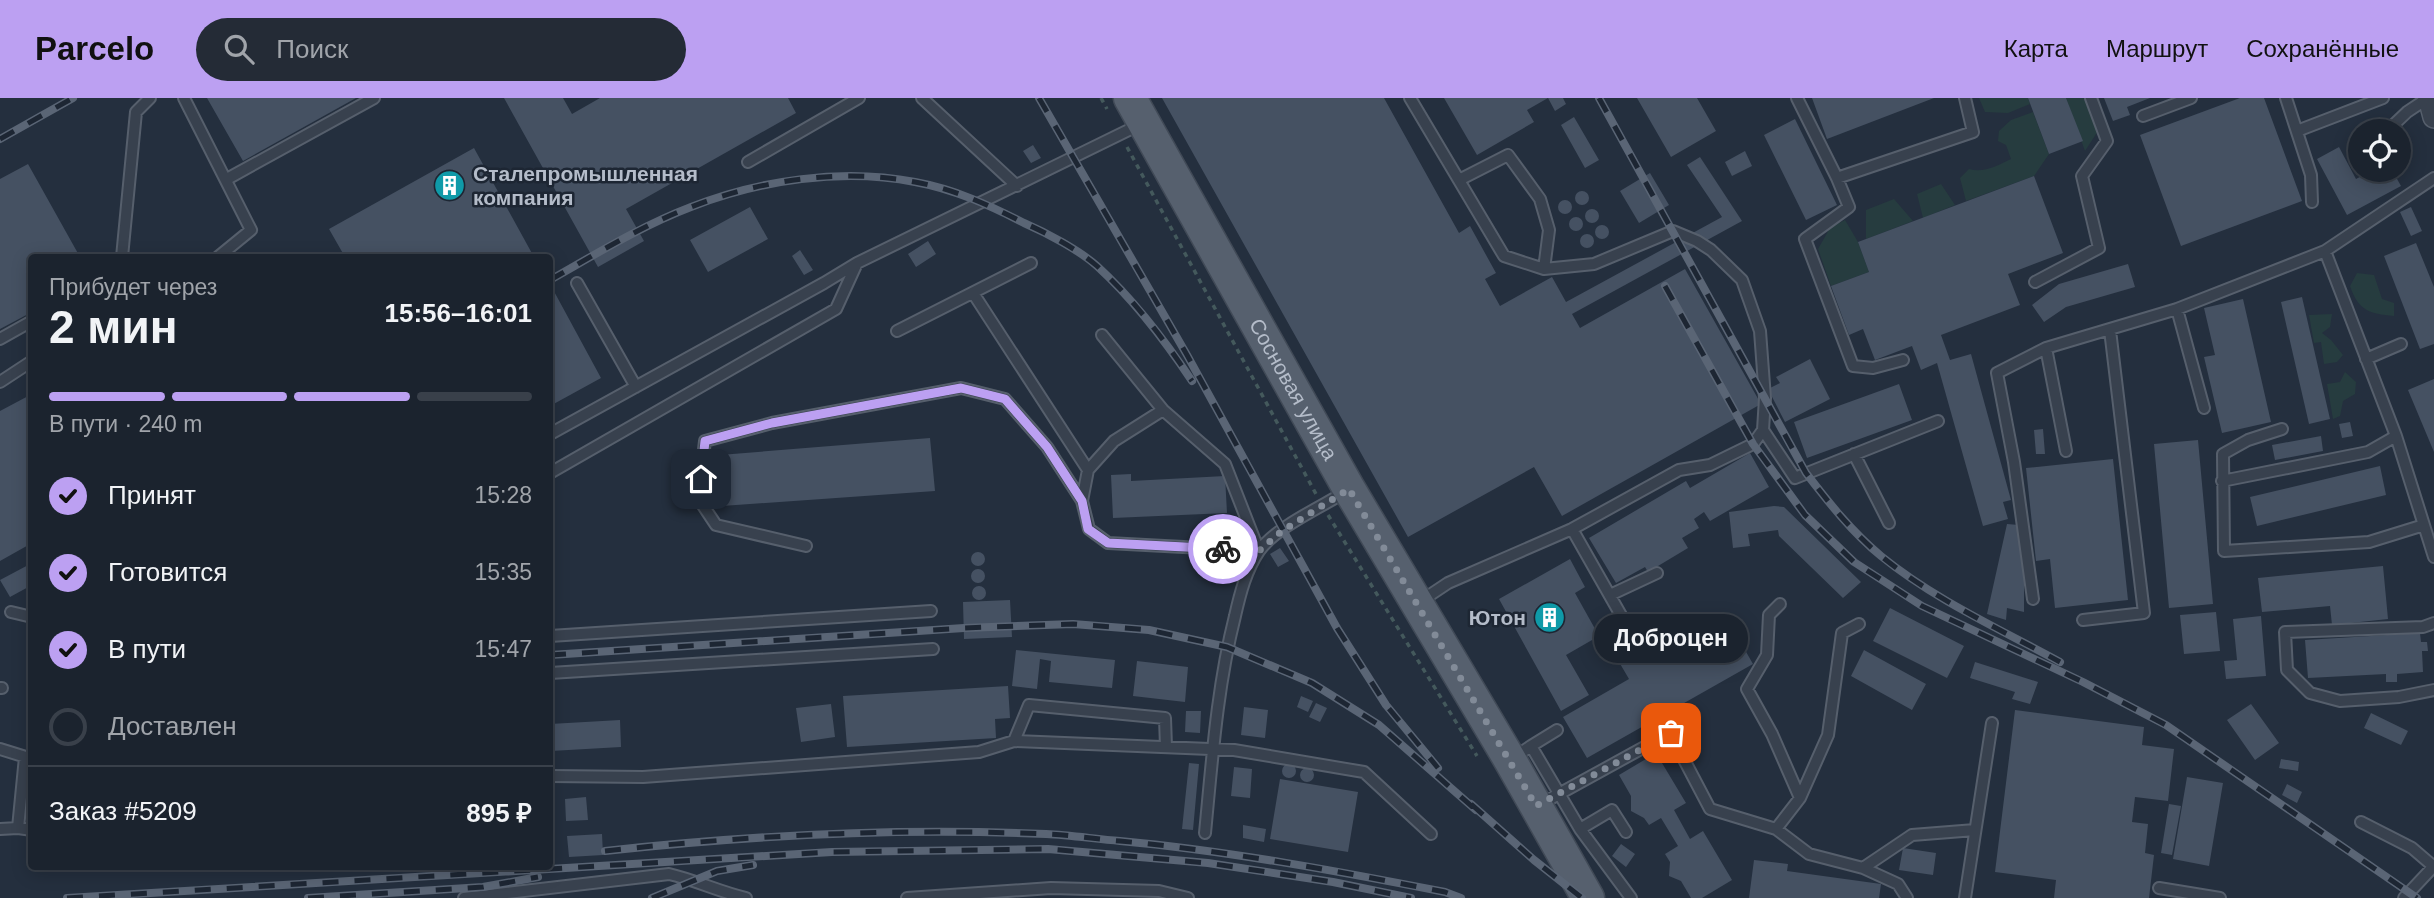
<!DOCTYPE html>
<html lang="ru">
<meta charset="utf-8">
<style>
:root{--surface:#1b232e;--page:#242b36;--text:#f1f3f6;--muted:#a0a4aa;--line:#39404a;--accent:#bca0f2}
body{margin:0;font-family:Helvetica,sans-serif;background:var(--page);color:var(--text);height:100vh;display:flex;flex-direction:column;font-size:26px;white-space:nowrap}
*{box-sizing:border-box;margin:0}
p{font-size:23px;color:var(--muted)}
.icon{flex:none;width:38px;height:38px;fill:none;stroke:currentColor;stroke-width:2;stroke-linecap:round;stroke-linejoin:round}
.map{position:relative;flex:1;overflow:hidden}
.details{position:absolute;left:28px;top:156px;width:525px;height:616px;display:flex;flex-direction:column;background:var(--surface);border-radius:7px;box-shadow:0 4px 18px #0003,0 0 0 2px var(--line)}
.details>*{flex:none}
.fabs{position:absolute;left:2348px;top:21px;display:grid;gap:14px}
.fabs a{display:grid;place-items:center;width:63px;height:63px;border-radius:50%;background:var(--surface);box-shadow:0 4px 18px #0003,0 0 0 2px var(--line);font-size:35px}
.pin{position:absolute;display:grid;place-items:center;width:60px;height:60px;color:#fff;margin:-30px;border-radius:14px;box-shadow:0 4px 10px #0006}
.courier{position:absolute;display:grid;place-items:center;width:70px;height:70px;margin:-35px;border:5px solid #bca0f2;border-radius:50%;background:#fff;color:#222;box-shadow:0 2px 9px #0007}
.bubble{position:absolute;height:49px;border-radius:24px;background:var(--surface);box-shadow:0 4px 18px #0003,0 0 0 2px var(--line);font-size:23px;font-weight:700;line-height:49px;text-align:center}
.head em{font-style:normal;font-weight:700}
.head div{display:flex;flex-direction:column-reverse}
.head{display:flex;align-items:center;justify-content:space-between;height:119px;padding:0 21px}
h1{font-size:46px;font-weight:700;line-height:52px}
.bar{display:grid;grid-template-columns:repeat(4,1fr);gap:10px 7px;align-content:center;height:84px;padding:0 21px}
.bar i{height:9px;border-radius:5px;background:var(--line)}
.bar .current{background:var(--accent)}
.bar p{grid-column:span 4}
.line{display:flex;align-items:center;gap:18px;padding:0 21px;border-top:2px solid var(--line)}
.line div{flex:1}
ol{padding:0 21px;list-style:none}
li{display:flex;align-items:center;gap:21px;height:77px}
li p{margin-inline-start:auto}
li .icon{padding:7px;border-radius:50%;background:var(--accent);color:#111;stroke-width:4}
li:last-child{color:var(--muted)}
li i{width:38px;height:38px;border:4px solid var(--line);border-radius:50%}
header{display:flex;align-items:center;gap:42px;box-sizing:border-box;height:98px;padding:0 35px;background:var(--accent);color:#111}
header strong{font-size:33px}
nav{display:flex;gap:38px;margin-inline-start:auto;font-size:24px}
.search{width:490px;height:63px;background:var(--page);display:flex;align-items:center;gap:18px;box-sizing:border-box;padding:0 24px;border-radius:38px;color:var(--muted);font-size:26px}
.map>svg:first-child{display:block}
</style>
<header>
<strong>Parcelo</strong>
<div class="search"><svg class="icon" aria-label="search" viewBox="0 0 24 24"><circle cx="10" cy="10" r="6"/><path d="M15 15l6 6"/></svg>Поиск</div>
<nav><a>Карта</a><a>Маршрут</a><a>Сохранённые</a></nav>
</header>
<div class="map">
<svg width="2434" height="800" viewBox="0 0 2434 800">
<rect width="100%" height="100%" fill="#242f3e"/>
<path fill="#263c3f" d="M1979,0h49l2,6 -22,9 -23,-1z
M2066,0h20l12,33 -13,20z
M2033,14l16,42 -15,22 -68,25 -6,-23 9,-9c15,4 28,-3 42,-10l-5,-14 -8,-4 1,-10 12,-11z
M1941,86l14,21 -32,13 -6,-24z
M1894,101l19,22 -47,18v-29z
M1845,122l13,22 11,30 -38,14 -13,-37 12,-21z
M2357,175l17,2 8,24 12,4v13c-25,-2 -36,-6 -44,-30z
M2332,216l-2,13 -8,6 9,7 12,15 -6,7 -13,2 -3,-22 -7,1 -5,-28z
M2345,274l11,10 -1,12 -12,7 -3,15 -7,3 -6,-35 13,-2z"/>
<path fill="#455162" d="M207,0h149l-113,63z
M504,0h59l9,16 28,-16h188l8,15 -170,96 18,32 -46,26z
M1162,0h222l75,135 11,-7 26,47 -11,6 15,27 52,-29 14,25 156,-85 -35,-52 13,-8 42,64 -170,93 8,14 105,-59 76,135 -199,112 -28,-49 -126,70z
M1444,0h119l3,6 -11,7 -7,-13 -21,12 7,12 -57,33z
M1637,0h60l19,33 -45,26z
M1812,0h122l-107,41z
M2028,0h38l17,43 -34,13z
M2104,0h46l-23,9 3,8 -17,6z
M2240,0h24l38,103 -121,45 -41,-111z
M1574,19l25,43 -14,8 -24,-43z
M1795,21l42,86 -31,15 -42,-85z
M1033,47l8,13 -10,5 -8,-12z
M2339,49l17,32 17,-9h19l9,16 -54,29 -30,-56z
M474,50l60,109h-189l-16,-28z
M1745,53l7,15 -20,10 -7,-14z
M28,66l52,93h-48v55l-32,17v-150z
M1650,75l19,32 -30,18 -19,-32z
M2034,78l29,77 -55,21 12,31 -79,30 9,25 21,-6 40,146 -8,2 5,17 -25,7 -46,-163 -16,7 -9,-24 -37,14 -12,-31 -14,6 -18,-49 38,-14 -11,-30z
M1575 100a7 7 0 1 1 14 0a7 7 0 1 1-14 0Z
M1558 109a7 7 0 1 1 14 0a7 7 0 1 1-14 0Z
M750,109l18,32 -60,33 -18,-32z
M2411,109l11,24 -11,5 -11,-24z
M1585 118a7 7 0 1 1 14 0a7 7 0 1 1-14 0Z
M1569 126a7 7 0 1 1 14 0a7 7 0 1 1-14 0Z
M1595 134a7 7 0 1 1 14 0a7 7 0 1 1-14 0Z
M1580 143a7 7 0 1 1 14 0a7 7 0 1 1-14 0Z
M928,143l8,13 -20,13 -8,-13z
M2416,145l18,44v57l-14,5 -36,-93z
M800,152l13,20 -9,5 -12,-19z
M2128,166l7,23 -69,20 -22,15 -12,-17 27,-21z
M550,186l51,94 -51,28z
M2302,199l28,122 -21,5 -28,-122z
M2243,201l28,123 -49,11 -18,-76 11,-2 -11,-47z
M1810,261l20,40 -45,23 -17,-33 12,-6 -4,-6z
M2434,281v73l-26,-62z
M1899,286l13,36 -105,38 -13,-36z
M32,296v149l-32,18v-150z
M2350,324l3,14 -11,2 -3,-14z
M2043,331l2,25h-9l-2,-24z
M2321,338l2,15 -48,9 -3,-15z
M930,340l5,53 -213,15 -2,-51z
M2198,342l15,164 -44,4 -15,-164z
M1750,355l19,34 -59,34 -6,-9 -10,7 5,9 -17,10 6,10 -40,24 -3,-5 -29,16 -27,-45 97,-57 4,7z
M2113,361l15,141 -73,8 -5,-49 -14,2 -10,-93z
M2380,368l6,29 -129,31 -7,-29z
M1131,376v7l94,-5 2,37 -114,5 -2,-43z
M1774,408l10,1 77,75 -18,16 -64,-62 -1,-6 -30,4 2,12 -17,2 -4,-36z
M2007,426l12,1 5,54v33l-17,-4 -1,12 -19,-6z
M1280,450l9,13 -11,6 -8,-13z
M971 461a7 7 0 1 1 14 0a7 7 0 1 1-14 0Z
M1570,461l15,28 -10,6 24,43 -33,19 23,40 -28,16 -62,-112z
M32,465v22l-22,12 -10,-17z
M2383,468l5,53 -56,6 -2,-19 -68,6 -4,-34z
M971 478a7 7 0 1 1 14 0a7 7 0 1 1-14 0Z
M972 495a7 7 0 1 1 14 0a7 7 0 1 1-14 0Z
M1010,502l2,37 -48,2 -1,-37z
M1890,510l74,38 -17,32 -74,-37z
M2216,514l4,39 -36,3 -4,-39z
M2261,518l5,60 -40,3 -2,-18 13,-1 -4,-41z
M1729,524l24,42 -166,94 -24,-41 66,-38 -17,-29 32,-18 17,29z
M2420,535l1,9h6l1,9h-6l1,21 -26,2v8h-11v-8l-78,4 -3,-38z
M1016,552l99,10 -3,28 -63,-6 2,-21 -11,-2 -3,30 -25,-3z
M1864,552l62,34 -14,26 -61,-34z
M1137,563l51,6 -3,35 -52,-6z
M1975,564l63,20 -8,22 -18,-5 3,-7 -45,-14z
M1008,588l2,32 -15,1 1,19 -149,9 -4,-51z
M1301,598l12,5 -5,11 -11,-5z
M1316,605l11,5 -7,14 -11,-5z
M831,606l4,33 -34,5 -5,-34z
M2251,606l28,39 -24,17 -28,-40z
M1244,609l24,3 -3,28 -24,-3z
M2015,612l129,17 -2,18 32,4 -6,52 -33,-4 -3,25 16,2 -3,29 9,2 -5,43h-95l2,-18 -61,-8z
M1186,613h15l-1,22 -15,-1z
M2371,615l37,18 -7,14 -37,-17z
M620,622l1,27 -70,4 -1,-27z
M1656,655l30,50 -12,7 16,29 13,-8 29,49 -30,18h-11l-10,-17 -12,-5 1,-14 -5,-8 13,-8 -17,-28 -12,7 -5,-7 -13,-7v-15l-12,-21z
M2281,661l18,3 -1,9 -19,-3z
M1189,665l10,1 -6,66 -11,-1z
M1282 673a7 7 0 1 1 14 0a7 7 0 1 1-14 0Z
M1234,669l18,2 -2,29 -19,-2z
M1300 677a7 7 0 1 1 14 0a7 7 0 1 1-14 0Z
M2187,679l36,6 -14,83 -36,-7z
M1280,681l78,13 -10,60 -78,-13z
M2287,686l15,8 -5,11 -15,-8z
M586,699l2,23 -22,1 -1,-22z
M2169,706l12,2 -9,49 -11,-2z
M1243,727l23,4 -2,13 -21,-4z
M602,736l1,21 -34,2 -2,-21z
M1621,746l14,10 -9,13 -14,-11z
M1903,750l33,5 -3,22 -34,-5z
M1754,762l34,4 -1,7 94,13 -2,14h-130z"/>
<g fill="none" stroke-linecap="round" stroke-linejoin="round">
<defs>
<path id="lane" d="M184,0l67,132 -33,27
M922,0l95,88
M1410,0l94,158 40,13 50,-5 79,-33 24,10 14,9 31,30 18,51 5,67 -2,32 -10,14 -43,21 -31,5 -107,59 -124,54 -30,20
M1797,0l40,80 136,-46 -8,-34
M2286,0l25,77 1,27
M2143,18l48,-18
M2297,33l86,-33
M2387,33l20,-19 21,-14
M748,64l111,-64
M1837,80l12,29 -44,32 48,127 20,2 30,-8
M227,81l147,-81
M1459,82l49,-25 32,44 9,31 -5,39
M2325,153l71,185 38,121
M122,159l14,-145 14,-14
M2035,184l64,-34 -17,-72 25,-35 -16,-43
M577,185l59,104
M973,195l115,177
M2177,211l27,99
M897,233l134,-68
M1102,237l61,75 62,54 34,87 -151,-8 -19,-14 -7,-28 6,-31 26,-29 49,-31
M0,241l32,-18
M2046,250l20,103
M2366,261l35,-15
M0,284l32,-21
M2282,331l-34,11 -25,14 1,97 145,-9 55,-17
M1763,332l32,48 143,-57
M550,336l274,-151 33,-20
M1854,356l35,69
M550,375l286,-164 21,-46 284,-139
M2222,383l146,-29 28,-16
M1572,431l50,88
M806,448l-90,-21 -18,-27 7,-57 67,-18 189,-35 44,11 42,48 35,54
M1610,497l47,-22
M2033,501l-19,-137 -17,-89 49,-25 131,-39 148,-58 109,-73
M1780,506l-11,11 -2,40 -20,34 25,45 28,64
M11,514l21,5
M2083,522l61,-7 -34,-283
M2434,525l-11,4 -138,5 2,38 23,23 30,8 59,-4 35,-7
M550,538l381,-25
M550,575l383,-24
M0,590h2
M1014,643l15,-36 136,13 1,29
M1531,648l26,-16
M0,651l29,9
M1512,661l19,-13 49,83 51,69
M550,678l93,1 336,-25 35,-11 220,9 130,22 67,62
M1537,708l133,-73 40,76 66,20 33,25 54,14 35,16 9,14
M2361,724l51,26 21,18
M18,730l7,-71
M0,731l18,-1 14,2
M1580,731l32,-19 14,22
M1776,731l24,-31 28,-63 14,-102 17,-9
M1205,735c7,-72 12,-146 30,-217 5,-22 11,-46 24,-65 17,-24 62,-44 88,-60
M1863,770l49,-33 63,-5
M2159,790l61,10
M464,800l205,-24c26,6 51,18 77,24
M907,800l144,-10 108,3 29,7
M1965,800l27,-175
M2404,800l30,-32"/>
<path id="street" d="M2429,0l5,19"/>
<g id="primary">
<path id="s1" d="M1130,0l219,391 161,271 78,138"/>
</g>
</defs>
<use href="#lane" stroke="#565f6c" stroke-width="14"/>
<use href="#street" stroke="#565f6c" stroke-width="24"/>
<use href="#primary" stroke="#414a57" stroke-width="35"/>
<path stroke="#44595c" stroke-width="3.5" stroke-dasharray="5 5" stroke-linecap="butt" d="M1101,0l6,11
M1127,49l189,347
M1328,417l149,241"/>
<use href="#lane" stroke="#38414e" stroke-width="10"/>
<use href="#street" stroke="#38414e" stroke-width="21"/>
<use href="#primary" stroke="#56606e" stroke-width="32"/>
<defs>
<path id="rail" d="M1039,0l148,257 150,273 49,77 52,63
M1599,0l207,375c23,30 46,59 75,83 54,44 119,73 179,106
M0,41l73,-41
M550,182c46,-26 91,-54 141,-73 69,-27 151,-39 224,-25 39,7 74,23 109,41 23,10 55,27 73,43 37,34 67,73 95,115
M1665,188l88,158 52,71 49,47 68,44 161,76 83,43 251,173
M550,557l414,-27 109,-4 76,6 78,17 85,36 67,42 97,85
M1471,706l63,56 48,38
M605,753c146,-16 294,-23 441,-17 24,1 49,5 74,7 109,10 217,30 325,51l16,6
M67,800l765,-46 216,-3 160,14 125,19 78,16
M308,800l175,-11 55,-10
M652,800l65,-27 36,-6"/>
</defs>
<use href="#rail" stroke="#5a6575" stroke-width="8"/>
<use href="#rail" stroke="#1d2633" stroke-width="5" stroke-dasharray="16" stroke-linecap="butt"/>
</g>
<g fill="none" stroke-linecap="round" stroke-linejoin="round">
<path stroke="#828b98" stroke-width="7" stroke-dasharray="0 12.6" d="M1223,451l36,2 23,-20 67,-42 187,317 135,-73"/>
<path stroke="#bca0f2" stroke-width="9" d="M701,381l4,-38 67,-18 189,-35 44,11 42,48 35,54 6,28 20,14 115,6"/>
</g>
<defs>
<symbol id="building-disc" viewBox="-11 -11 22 22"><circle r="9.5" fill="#0f9aa8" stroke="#1d2633"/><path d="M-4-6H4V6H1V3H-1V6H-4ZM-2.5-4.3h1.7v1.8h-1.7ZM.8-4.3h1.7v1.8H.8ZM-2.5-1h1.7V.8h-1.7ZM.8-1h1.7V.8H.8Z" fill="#fff"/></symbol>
</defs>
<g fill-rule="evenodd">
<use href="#building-disc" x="432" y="70" width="35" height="35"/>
<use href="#building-disc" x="1532" y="502" width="35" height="35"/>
</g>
<g text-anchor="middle" stroke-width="5" stroke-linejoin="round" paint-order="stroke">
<g font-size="21" font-weight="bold" fill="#b4bcc9" stroke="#1d2633" text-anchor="start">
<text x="473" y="83">Сталепромышленная<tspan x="473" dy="24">компания</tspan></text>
<text x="1526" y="527" text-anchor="end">Ютон</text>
</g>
<g font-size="21" fill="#b4bcc9" stroke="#1d2633">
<text dy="7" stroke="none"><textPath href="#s1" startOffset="334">Сосновая улица</textPath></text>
</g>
</g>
</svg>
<div class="fabs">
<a><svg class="icon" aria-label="locate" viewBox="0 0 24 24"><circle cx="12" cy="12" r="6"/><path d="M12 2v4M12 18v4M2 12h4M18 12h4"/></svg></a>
</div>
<div class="pin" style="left:1671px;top:635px;background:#ea580c"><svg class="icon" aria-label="bag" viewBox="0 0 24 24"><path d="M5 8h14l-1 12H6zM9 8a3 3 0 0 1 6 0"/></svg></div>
<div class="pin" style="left:701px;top:381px;background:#1f2937"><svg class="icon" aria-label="home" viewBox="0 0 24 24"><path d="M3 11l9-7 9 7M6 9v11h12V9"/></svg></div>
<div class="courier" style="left:1223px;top:451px"><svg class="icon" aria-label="bike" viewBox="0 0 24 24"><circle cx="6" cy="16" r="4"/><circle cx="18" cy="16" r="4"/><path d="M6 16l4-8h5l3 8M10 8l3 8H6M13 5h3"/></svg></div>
<div class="bubble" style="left:1594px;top:516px;width:154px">Доброцен</div>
<section class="details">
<div class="head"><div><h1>2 мин</h1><p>Прибудет через</p></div><em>15:56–16:01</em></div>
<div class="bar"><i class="current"></i><i class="current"></i><i class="current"></i><i></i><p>В пути · 240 m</p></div>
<ol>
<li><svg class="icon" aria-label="check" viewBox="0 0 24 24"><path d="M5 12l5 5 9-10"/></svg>Принят<p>15:28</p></li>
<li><svg class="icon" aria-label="check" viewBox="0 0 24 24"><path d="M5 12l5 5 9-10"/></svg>Готовится<p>15:35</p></li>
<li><svg class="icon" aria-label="check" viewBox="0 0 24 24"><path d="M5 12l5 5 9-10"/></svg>В пути<p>15:47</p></li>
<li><i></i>Доставлен</li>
</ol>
<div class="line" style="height:91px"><div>Заказ #5209</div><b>895 ₽</b></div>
</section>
</div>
